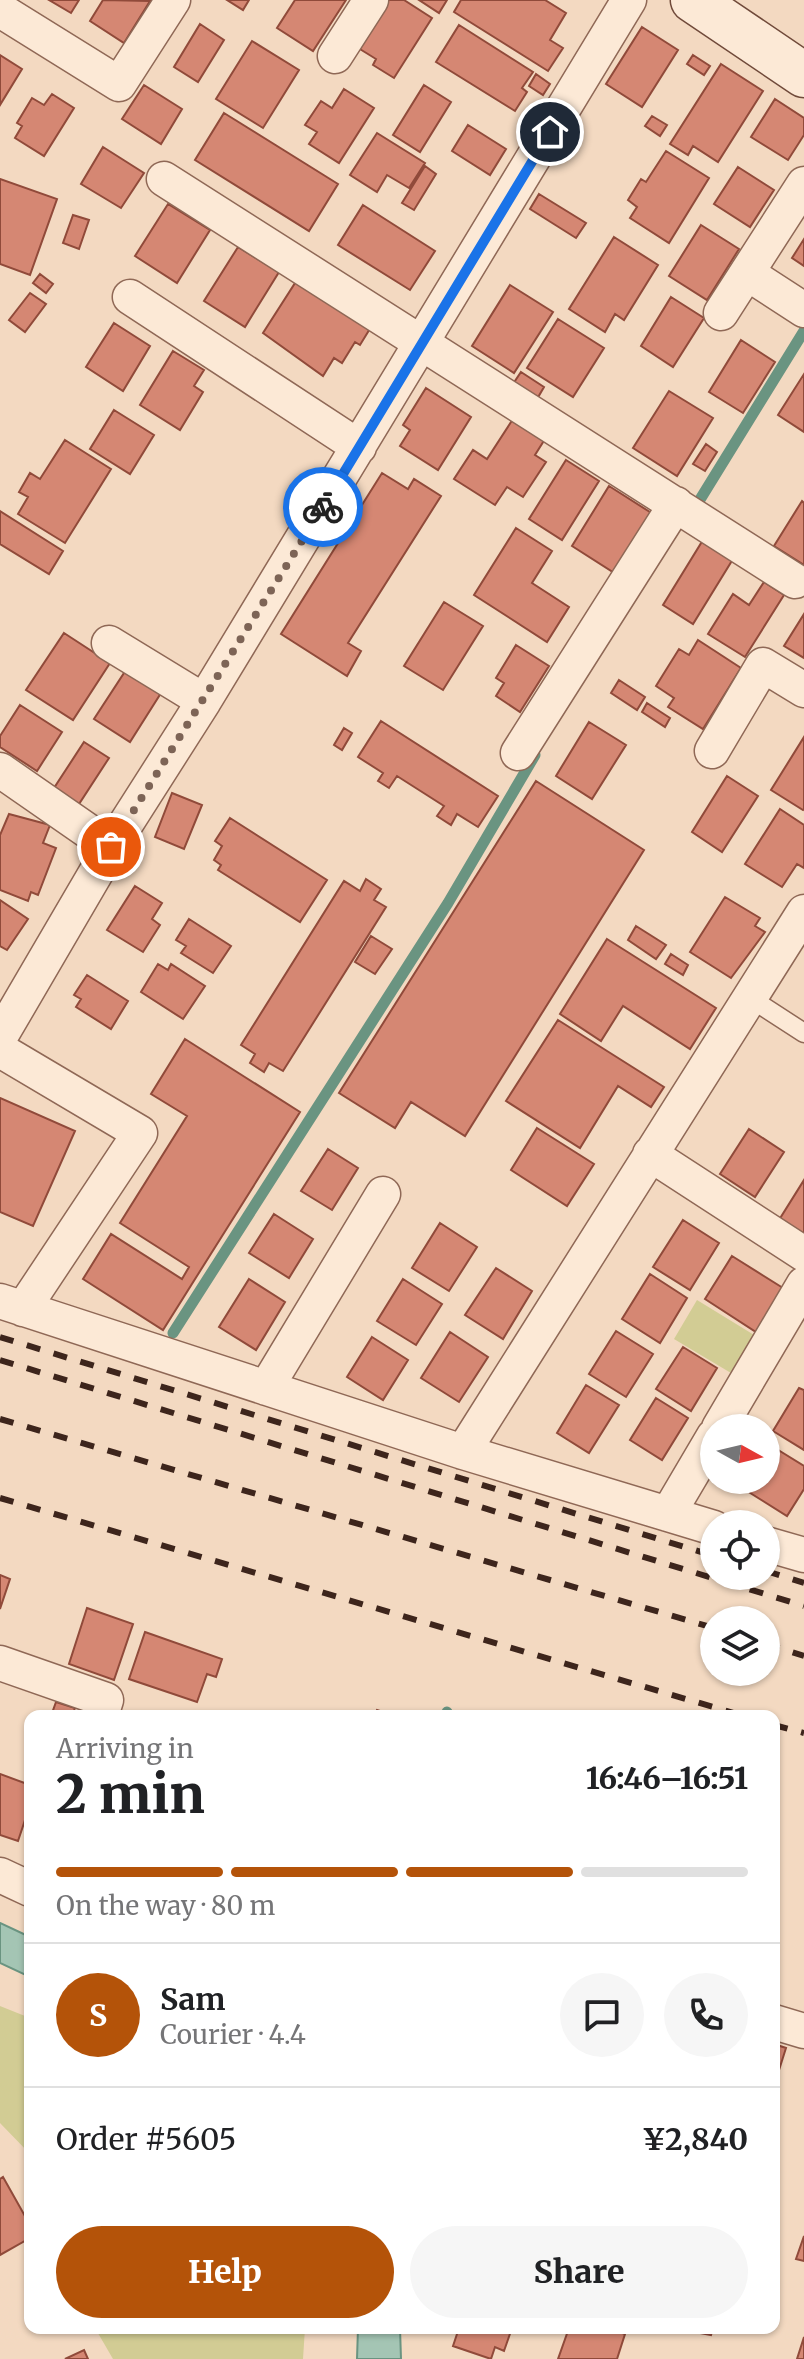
<!DOCTYPE html>
<meta charset="utf-8">
<style>
:root{--surface:#fff;--page:#f6f6f6;--text:#202124;--muted:#757577;--line:#e0e0e0;--accent:#b45309}
body{margin:0;font-family:Merriweather,serif;background:var(--page);color:var(--text);height:100vh;display:flex;flex-direction:column;font-size:30px;white-space:nowrap}
*{box-sizing:border-box;margin:0}
p{font-size:26px;color:var(--muted)}
.icon{flex:none;width:44px;height:44px;fill:none;stroke:currentColor;stroke-width:2;stroke-linecap:round;stroke-linejoin:round}
.map{position:relative;flex:1;overflow:hidden}
.panel{position:absolute;left:24px;top:1710px;width:756px;height:624px;display:flex;flex-direction:column;background:var(--surface);border-radius:16px;box-shadow:0 2px 6px #0004}
.panel>*{flex:none}
.needle{width:52px;rotate:98deg}
.tools{position:absolute;left:700px;top:1414px;display:grid;gap:16px}
.tools a{display:grid;place-items:center;width:80px;height:80px;border-radius:50%;background:var(--surface);box-shadow:0 2px 6px #0004;font-size:40px}
.pin{position:absolute;display:grid;place-items:center;width:68px;height:68px;color:#fff;margin:-34px;border:4px solid #fff;border-radius:50%;box-shadow:0 2px 8px #0007}
.courier{position:absolute;display:grid;place-items:center;width:80px;height:80px;margin:-40px;border:6px solid #1a73e8;border-radius:50%;background:#fff;color:#222;box-shadow:0 2px 10px #0007}
.head em{font-style:normal;font-weight:800}
.head div{display:flex;flex-direction:column-reverse}
.head{display:flex;align-items:center;justify-content:space-between;height:136px;padding:0 32px}
h1{font-size:52px;font-weight:800;line-height:60px}
.bar{display:grid;grid-template-columns:repeat(4,1fr);gap:12px 8px;align-content:center;height:96px;padding:0 32px}
.bar i{height:10px;border-radius:6px;background:var(--line)}
.bar .current{background:var(--accent)}
.bar p{grid-column:span 4}
.line{display:flex;align-items:center;gap:20px;padding:0 32px;border-top:2px solid var(--line)}
.line div{flex:1}
.round{display:grid;place-items:center;flex:none;width:84px;height:84px;border-radius:42px;background:var(--page)}
.action{display:flex;gap:16px;margin-top:auto;padding:16px 32px}
.action a{flex:1;height:92px;border-radius:48px;background:var(--accent);color:#fff;font-size:32px;font-weight:800;line-height:92px;text-align:center}
.action a+a{background:var(--page);color:var(--text)}
.map>svg:first-child{display:block}
</style>
<div class="map">
<svg width="804" height="2359" viewBox="0 0 804 2359">
<rect width="100%" height="100%" fill="#f3d9c1"/>
<path fill="#d2cc94" d="M697,1300l62,38 -23,38 -62,-37z
M0,2006l30,12v136l-30,-31z
M95,2328h210l-2,31h-190z"/>
<path fill="#a4c5b4" stroke="#6a9481" stroke-width="2" d="M0,1923l30,14v40l-30,-14z
M358,2328h42l1,31h-44z"/>
<g fill="none" stroke-linecap="round" stroke-linejoin="round">
<path stroke="#6a9481" stroke-width="11" d="M696,506l108,-175
M173,1333l275,-430 87,-148
M446,1716l1,-4"/>
</g>
<path fill="#d58773" stroke="#904a3a" stroke-width="2" d="M49,0h30l-8,13z
M103,0l47,1 -26,42 -34,-22z
M227,0h22l-6,10z
M295,0h51l-33,51 -36,-23z
M383,0h21l28,18 -38,60 -21,-13 3,-6 -21,-13z
M419,0h28l-8,13z
M461,0h84l21,13 -16,27 13,8 -15,23 -94,-59z
M200,24l24,16 -26,42 -24,-15z
M459,25l74,47 -11,16 5,4 -12,19 -79,-49z
M642,27l36,23 -36,57 -36,-23z
M252,41l47,29 -36,58 -47,-29z
M0,55l22,14 -22,36z
M693,55l17,11 -6,9 -17,-11z
M721,64l42,27 -45,71 -25,-16 -5,9 -18,-11z
M536,74l14,10 -7,11 -14,-9z
M144,85l38,24 -21,35 -39,-25z
M424,85l27,17 -31,50 -27,-17z
M344,89l30,19 -35,55 -30,-19 8,-12 -12,-7 16,-24 11,7z
M52,94l22,14 -30,48 -29,-18 7,-12 -5,-3 15,-25 12,7z
M775,99l29,19v17l-16,25 -37,-23z
M224,113l114,71 -29,47 -114,-71z
M652,116l15,9 -7,11 -15,-10z
M468,125l38,24 -16,26 -38,-24z
M377,133l48,30 -16,25 -22,-13 -10,17 -27,-17z
M103,147l41,26 -23,35 -40,-24z
M666,151l43,27 -40,65 -39,-25 7,-11 -9,-7 13,-21 5,3z
M425,166l11,8 -22,36 -12,-7z
M738,167l36,23 -24,37 -36,-23z
M0,179l57,20 -27,76 -30,-11z
M539,194l47,29 -10,15 -46,-29z
M168,204l42,26 -33,53 -42,-27z
M363,205l72,46 -25,39 -72,-45z
M73,215l16,5 -10,29 -16,-6z
M701,225l38,24 -32,51 -38,-24z
M614,237l44,28 -34,55 -9,-6 -10,18 -36,-23z
M804,239v27l-12,-8z
M238,247l41,25 -34,55 -41,-26z
M40,274l13,10 -7,9 -13,-10z
M297,280l74,47 -11,18 -5,-3 -13,21 -8,-5 -11,18 -60,-43z
M510,285l43,27 -39,61 -42,-27z
M30,293l16,11 -21,28 -16,-12z
M671,297l33,21 -31,49 -32,-21z
M558,319l46,29 -31,49 -46,-29z
M114,323l36,23 -27,45 -37,-24z
M741,340l34,22 -32,51 -34,-21z
M173,351l31,19 -10,16 9,6 -23,38 -40,-25z
M521,372l23,15 -7,12 -24,-15z
M804,374v58l-26,-17z
M426,388l45,29 -33,53 -38,-24 10,-16 -7,-5z
M669,391l44,27 -36,58 -44,-28z
M114,410l40,25 -24,39 -40,-25z
M513,419l32,20 -10,16 11,7 -23,35 -16,-10 -12,18 -41,-26 19,-29 14,9z
M65,440l46,29 -46,74 -47,-29 10,-17 -9,-5 11,-19 10,6z
M706,444l11,8 -12,19 -12,-7z
M566,460l33,21 -37,59 -33,-21z
M382,473l26,16 6,-10 27,17 -93,147 13,8 -14,25 -66,-42z
M609,486l44,28 -37,60 -44,-28z
M802,501l2,2v62l-30,-19z
M0,511l63,40 -14,23 -49,-30z
M516,528l36,23 -20,32 37,24 -22,35 -73,-47z
M703,540l30,19 -40,65 -30,-19z
M764,582l20,13 -39,62 -37,-23 25,-40 16,11z
M444,602l39,24 -40,64 -39,-24z
M804,614v44l-20,-12z
M64,633l46,30 -37,57 -47,-30z
M698,640l43,28 -38,61 -35,-22 6,-9 -18,-12 23,-37 10,6z
M516,645l33,21 -29,46 -24,-16 8,-13 -8,-5z
M126,670l35,23 -31,49 -36,-23z
M619,680l26,17 -8,13 -26,-17z
M647,703l23,15 -5,9 -23,-15z
M20,705l42,27 -25,39 -37,-24v-11z
M381,721l117,75 -20,31 -21,-13 -6,11 -14,-9 7,-10 -47,-30 -8,12 -11,-7 5,-8 -25,-16z
M589,722l37,23 -34,54 -36,-23z
M344,728l8,5 -10,17 -8,-5z
M804,737v72l-1,1 -32,-20z
M84,742l25,16 -30,46 -25,-16z
M727,776l31,20 -36,56 -30,-20z
M536,781l108,69 -179,286 -54,-34 -16,26 -56,-35z
M172,793l30,12 -18,44 -29,-12z
M780,809l24,16v43l-7,-4 -15,23 -37,-23z
M9,814l41,11 -7,18 13,5 -18,47 -7,-3 -3,9 -28,-11v-55z
M230,818l97,62 -27,42 -82,-52 3,-5 -7,-5 8,-14 -7,-5z
M366,879l15,10 -7,11 12,7 -103,164 -14,-8 -5,9 -14,-9 5,-9 -14,-9 103,-164 16,10z
M135,886l27,17 -10,16 8,6 -17,27 -36,-22z
M725,897l35,21 -5,8 10,6 -34,46 -41,-26z
M0,900l28,19 -21,31 -7,-4z
M189,919l42,27 -18,27 -32,-20 5,-7 -10,-6z
M636,926l30,19 -10,14 -28,-19z
M371,936l21,13 -17,25 -20,-12z
M607,939l109,69 -26,41 -67,-43 -22,35 -41,-27z
M671,954l17,11 -5,10 -18,-11z
M158,964l10,6 3,-6 34,22 -22,33 -42,-27z
M87,975l41,26 -17,28 -35,-22 5,-8 -7,-4z
M558,1020l106,67 -13,20 -33,-21 -38,62 -74,-47z
M185,1039l115,73 -137,218 -80,-51 28,-45 71,45 7,-12 -69,-44 67,-107 -36,-22z
M0,1098l75,33 -42,95 -33,-14z
M537,1128l57,36 -27,42 -56,-36z
M749,1129l35,23 -29,45 -35,-23z
M328,1149l30,19 -26,42 -31,-19z
M804,1180v56l-25,-16z
M274,1214l39,25 -24,39 -40,-25z
M683,1220l36,23 -29,47 -37,-23z
M440,1223l37,24 -28,44 -37,-23z
M732,1256l51,32 -27,44 -51,-33z
M496,1268l36,23 -29,48 -38,-24z
M650,1274l37,24 -27,45 -38,-24z
M249,1279l36,23 -29,48 -37,-23z
M403,1279l39,25 -26,41 -39,-24z
M616,1331l37,23 -27,43 -37,-23z
M450,1332l38,25 -29,45 -38,-24z
M372,1337l36,23 -25,40 -36,-23z
M683,1347l34,21 -26,43 -35,-22z
M586,1385l33,20 -30,48 -32,-20z
M799,1388l5,2v60l-31,-19z
M656,1398l32,20 -26,42 -32,-20z
M775,1448l29,18v23l-17,27 -40,-25 7,-11h12v-19z
M0,1575l10,4 -10,30z
M87,1608l46,16 -19,56 -45,-16z
M145,1632l77,27 -6,18 -9,-3 -10,28 -68,-23z
M56,1702l19,6 -3,8h-21z
M377,1710l18,6h-21z
M0,1774l30,11v20l-12,36 -18,-6z
M774,2044l12,4 -12,38z
M3,2177l27,48v13l-30,17v-76z
M804,2236v25l-8,-2z
M459,2328h53l-8,23 -9,-4 -4,12 -38,-13z
M569,2328h40l16,6 -8,25h-59z
M702,2328h11l-2,7 -11,-2z
M804,2337v22h-7z
M84,2350l4,9h-23z"/>
<g fill="none" stroke-linecap="round" stroke-linejoin="round">
<defs>
<path id="lane" d="M750,998l54,35"/>
<path id="street" d="M0,10l119,74 54,-84
M335,56l36,-56
M164,179l631,402
M747,273l57,37
M130,297l229,150
M721,313l83,-129
M109,643l95,58
M712,751l51,-86 41,25
M518,753l158,-249
M0,770l111,77
M0,1037l111,-190 93,-146 425,-701
M0,1050l140,83 -117,176
M650,1154l154,100
M0,1301l463,151 251,76
M266,1388l117,-194
M719,1428l85,-144
M463,1452l341,-540
M668,1514l46,-78
M766,1544l38,11
M0,1663l106,37 -5,16
M0,1875l30,14
M774,2022l30,9"/>
<path id="secondary" d="M693,0l111,75"/>
</defs>
<use href="#lane" stroke="#8f6856" stroke-width="21"/>
<use href="#street" stroke="#8f6856" stroke-width="37"/>
<use href="#secondary" stroke="#704a3a" stroke-width="47"/>
<use href="#lane" stroke="#fce9d6" stroke-width="18"/>
<use href="#street" stroke="#fce9d6" stroke-width="34"/>
<use href="#secondary" stroke="#fce9d6" stroke-width="44"/>
<path stroke="#3d251c" stroke-width="6" stroke-dasharray="14 14" stroke-linecap="butt" d="M0,1337l714,219
M0,1360l804,246
M0,1419l714,209
M0,1498l744,218
M766,1571l38,12
M766,1644l38,12
M774,1725l30,8"/>
</g>
<g fill="none" stroke-linecap="round" stroke-linejoin="round">
<path stroke="#7d6456" stroke-width="8" stroke-dasharray="0 14.4" d="M111,847l212,-340"/>
<path stroke="#1a73e8" stroke-width="10" d="M323,507l227,-375"/>
</g>
</svg>
<div class="tools">
<a><svg class="needle" viewBox="-14 -14 28 28"><path d="M0-13l5 13h-10z" fill="#e53935"/><path d="M0 13l5-13h-10z" fill="#757577"/></svg></a>
<a><svg class="icon" aria-label="locate" viewBox="0 0 24 24"><circle cx="12" cy="12" r="6"/><path d="M12 2v4M12 18v4M2 12h4M18 12h4"/></svg></a>
<a><svg class="icon" aria-label="layers" viewBox="0 0 24 24"><path d="M12 4l9 5-9 5-9-5zM3 14l9 5 9-5"/></svg></a>
</div>
<div class="pin" style="left:111px;top:847px;background:#ea580c"><svg class="icon" aria-label="bag" viewBox="0 0 24 24"><path d="M5 8h14l-1 12H6zM9 8a3 3 0 0 1 6 0"/></svg></div>
<div class="pin" style="left:550px;top:132px;background:#1f2937"><svg class="icon" aria-label="home" viewBox="0 0 24 24"><path d="M3 11l9-7 9 7M6 9v11h12V9"/></svg></div>
<div class="courier" style="left:323px;top:507px"><svg class="icon" aria-label="bike" viewBox="0 0 24 24"><circle cx="6" cy="16" r="4"/><circle cx="18" cy="16" r="4"/><path d="M6 16l4-8h5l3 8M10 8l3 8H6M13 5h3"/></svg></div>
<section class="panel">
<div class="head"><div><h1>2 min</h1><p>Arriving in</p></div><em>16:46–16:51</em></div>
<div class="bar"><i class="current"></i><i class="current"></i><i class="current"></i><i></i><p>On the way · 80 m</p></div>
<div class="line" style="height:144px"><b class="round" style="background:var(--accent);color:#fff">S</b><div><b>Sam</b><p>Courier · 4.4</p></div><a class="round"><svg class="icon" aria-label="chat" viewBox="0 0 24 24"><path d="M4 5h16v11H9l-5 4z"/></svg></a><a class="round"><svg class="icon" aria-label="phone" viewBox="0 0 24 24"><path d="M5 4h4l2 5-3 2q2 4 5 5l2-3 5 2v4C11 20 4 13 5 4z"/></svg></a></div>
<div class="line" style="height:104px"><div>Order #5605</div><b>¥2,840</b></div>
<div class="action"><a>Help</a><a>Share</a></div>
</section>
</div>
